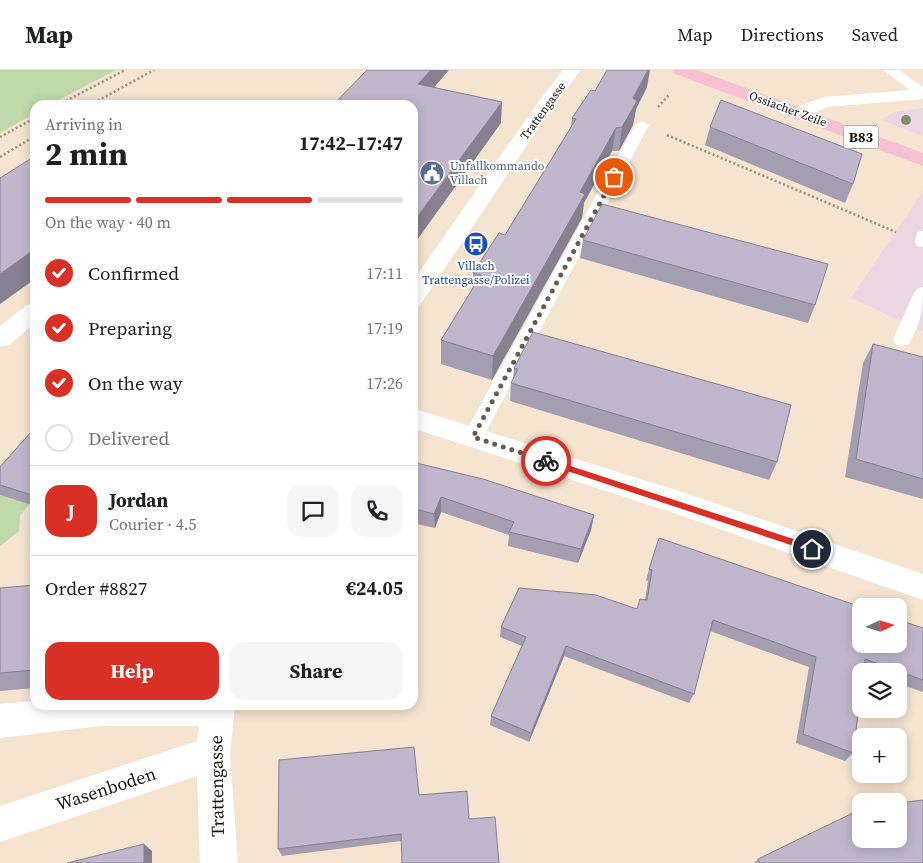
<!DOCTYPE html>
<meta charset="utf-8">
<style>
:root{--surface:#fff;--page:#f6f6f6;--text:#202124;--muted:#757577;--line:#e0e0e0;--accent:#d93025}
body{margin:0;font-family:"Source Serif 4",serif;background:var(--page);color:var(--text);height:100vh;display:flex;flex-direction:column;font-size:19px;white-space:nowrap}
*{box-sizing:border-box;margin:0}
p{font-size:16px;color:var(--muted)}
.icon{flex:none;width:28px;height:28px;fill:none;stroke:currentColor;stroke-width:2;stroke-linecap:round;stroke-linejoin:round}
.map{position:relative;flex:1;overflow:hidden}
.drawer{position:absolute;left:30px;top:30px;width:388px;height:610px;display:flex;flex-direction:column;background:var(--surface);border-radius:15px;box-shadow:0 2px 12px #0003}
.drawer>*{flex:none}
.needle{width:32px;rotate:86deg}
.tools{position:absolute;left:852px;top:528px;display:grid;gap:10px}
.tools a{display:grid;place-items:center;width:55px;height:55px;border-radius:10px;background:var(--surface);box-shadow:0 2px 12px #0003;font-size:25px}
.pin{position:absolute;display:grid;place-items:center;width:42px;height:42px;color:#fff;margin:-21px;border:2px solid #fff;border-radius:50%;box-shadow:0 1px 5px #0007}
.courier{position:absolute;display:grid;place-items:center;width:50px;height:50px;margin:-25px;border:4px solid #d93025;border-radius:50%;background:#fff;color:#222;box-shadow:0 1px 6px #0007}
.head em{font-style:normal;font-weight:700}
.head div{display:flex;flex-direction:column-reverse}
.head{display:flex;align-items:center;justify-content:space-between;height:85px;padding:0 15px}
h1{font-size:32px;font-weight:700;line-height:38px}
.bar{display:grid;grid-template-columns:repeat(4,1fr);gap:8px 5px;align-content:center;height:60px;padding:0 15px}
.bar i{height:6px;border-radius:4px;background:var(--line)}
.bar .current{background:var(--accent)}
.bar p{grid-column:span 4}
.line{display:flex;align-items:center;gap:12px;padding:0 15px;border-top:1px solid var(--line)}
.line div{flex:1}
.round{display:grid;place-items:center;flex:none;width:52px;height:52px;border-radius:15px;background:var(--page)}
ol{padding:0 15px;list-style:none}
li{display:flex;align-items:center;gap:15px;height:55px}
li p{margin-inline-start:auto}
li .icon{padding:5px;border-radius:50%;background:var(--accent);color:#fff;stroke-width:4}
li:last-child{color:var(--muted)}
li i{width:28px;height:28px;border:2px solid var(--line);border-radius:50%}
.cta{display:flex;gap:10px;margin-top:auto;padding:10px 15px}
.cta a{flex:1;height:58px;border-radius:15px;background:var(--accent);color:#fff;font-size:20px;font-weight:700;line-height:58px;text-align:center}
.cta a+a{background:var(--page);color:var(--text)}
header{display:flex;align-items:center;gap:30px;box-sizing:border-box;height:70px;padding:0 25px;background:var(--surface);border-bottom:1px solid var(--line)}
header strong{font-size:24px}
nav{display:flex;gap:28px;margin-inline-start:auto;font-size:18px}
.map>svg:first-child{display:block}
</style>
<header>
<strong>Map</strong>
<nav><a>Map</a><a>Directions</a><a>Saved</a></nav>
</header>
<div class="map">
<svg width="923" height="793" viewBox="0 0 923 793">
<rect width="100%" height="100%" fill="#f4e4d0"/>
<path fill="#ebd6e4" d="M923,38v28l-42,-16 14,-8z
M923,121v140l-72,-33z"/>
<path fill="#bfd9a9" d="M0,0h116l-67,35h-14v8l-35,20z
M0,425l29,9 -9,12 -1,15 -19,15z"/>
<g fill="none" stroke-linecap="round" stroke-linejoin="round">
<path stroke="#9b8f80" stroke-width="2.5" stroke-dasharray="2 2.5" stroke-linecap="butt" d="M58,35l67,-35
M90,35l64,-35
M658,37l11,-12
M667,65l229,97
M0,67l35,-19
M0,87l35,-21"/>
<path fill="#fff" fill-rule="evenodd" d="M883,0h16l24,17v10l-5,-1z
M642,51l7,4 -169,318 -7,2 -7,-2 -3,-6 3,-6 169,-306z
M923,161v16l-6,-1 -2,-4 2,-10z
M923,217c0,24 -2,35 -14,57l-7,2 -7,-2 -2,-5 21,-46 3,-4z"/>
<path fill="#fff" fill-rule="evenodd" d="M563,0h18l-29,38 -132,197 -8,3v-26l127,-181z
M923,19v10l-96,8 -21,10h-14l-2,-4 2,-4 32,-12z
M35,233v20l-26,22 -9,2v-21l27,-21z
M412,338l270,84 241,82v26l-246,-86 -265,-86z
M35,631v4h200l-5,48 8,110h-38l-3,-87 -197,66v-36l197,-65 2,-15h-99l-100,12v-34z"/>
<path fill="#f6c2d3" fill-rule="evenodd" d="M672,0h25l226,83v13l-248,-92z"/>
</g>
<circle fill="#878e67" cx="906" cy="50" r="5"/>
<path fill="#a59db0" d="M647,17l-11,22 -3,16 -14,26h-7l-28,52 -2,15 -90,162 -51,-16v-24l32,-52v-15l32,-38 66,-108 1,-9 23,-27z
M710,57l143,57 -8,19 -140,-58z
M583,170l232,65 -7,18 -228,-65z
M873,274l50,13v142l-78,-22 18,-114z
M514,298l263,94 -8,18 -259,-79 1,-18 2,-4z
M35,363v73l-35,-11v-28z
M412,392l182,53 -3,15 -13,33 -70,-17 1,-11 -68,-23 -6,16 -23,-5z
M655,479l268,79v64l-24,-8v-13h-35l-11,82 -8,8 -49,-18 13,-76 -99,-36 -16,63 -5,9 -125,-47 -35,86 -39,-17 1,-9 31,-70 -22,-9 1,-10 136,-18 8,-9 3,-19 -2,-1z
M35,515v103l-35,3v-103z
M420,725l49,24 -68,22 -119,15 -4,-7z
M758,789l165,4h-169z"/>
<path fill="#868090" d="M431,0h18l-30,35 -1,-21z
M648,0h2l-3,17 -11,22 -3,16 -14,26 3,-24 11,-29z
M502,32l-1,21 -89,124v-23z
M616,58l-4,23 -28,52 -2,15 -90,162 1,-24 87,-164z
M35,179v30l-35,25v-30z
M441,427v15l-6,16 -1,-14z
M594,445l-3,15 -13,33 3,-14z
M566,576l-2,10 -35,86 2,-9z
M144,774l8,7v12h-8z"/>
<path fill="#c0b7cd" stroke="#868090" d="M367,0h64l-13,14 84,18 -90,122v-119h-79z
M607,0h41l-15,28 4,3 -15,26 -6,1 -36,64 5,2 -92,162 -52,-16 40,-65 -8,-2 26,-40 6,2 71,-116 -4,-1 19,-28 4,1z
M721,30l141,54 -9,30 -143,-57z
M35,86v93l-35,25v-96z
M602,134l226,60 -13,41 -232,-65z
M533,262l258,73 -14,57 -266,-79 7,-14 -4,-1z
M873,274l50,13v122l-67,-20z
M31,362l4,1v63l-35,-11v-18z
M412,392l71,17 111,36 -13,34 -72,-17 5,-10 -73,-25 -7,17 -22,-6z
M659,468l202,69v37h38v-24l24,8v52l-58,-21 -1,12h-3v20l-8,62 -50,-19 13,-77 -103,-37 -19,74 -128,-48 -35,87 -40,-17 35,-79 -25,-10 18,-39 77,7 41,14 3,-10 7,1 5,-30 -3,-1z
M35,515v85l-35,3v-85z
M414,677l5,48 48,-4 2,28 26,-2 4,46h-97l-1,-29 -123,15 1,-89z
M887,726l3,5h-13z
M923,730v63h-163l-2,-4 103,-50v30h38v-36z
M144,774v19h-77z"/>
<path fill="#d93025" d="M543,388h3l266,87 4,4 -4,3 -269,-89z"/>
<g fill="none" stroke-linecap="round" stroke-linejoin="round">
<path stroke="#665c51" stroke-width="5" stroke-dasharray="0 9" d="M546,391l-73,-24 141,-260"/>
</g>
<defs>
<symbol id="civic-disc" viewBox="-11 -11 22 22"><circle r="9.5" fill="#5c6f8a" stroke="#fff"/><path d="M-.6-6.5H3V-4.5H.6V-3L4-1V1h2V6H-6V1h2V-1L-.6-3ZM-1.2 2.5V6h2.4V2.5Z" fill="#fff"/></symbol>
<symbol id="bus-disc" viewBox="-11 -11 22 22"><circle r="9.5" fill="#1a4fb4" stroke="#fff"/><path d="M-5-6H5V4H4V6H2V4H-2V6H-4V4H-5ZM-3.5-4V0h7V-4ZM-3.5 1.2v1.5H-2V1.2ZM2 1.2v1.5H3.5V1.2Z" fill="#fff"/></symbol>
</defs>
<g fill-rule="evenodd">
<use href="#civic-disc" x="418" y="89" width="28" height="28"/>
<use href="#bus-disc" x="462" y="160" width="28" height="28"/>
</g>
<g text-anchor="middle" stroke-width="4" stroke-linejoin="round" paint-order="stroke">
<g font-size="12" fill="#19130c" stroke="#fff">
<text transform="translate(788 39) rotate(20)" y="4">Ossiacher Zeile</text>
<text transform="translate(543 41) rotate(-54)" y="4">Trattengasse</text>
</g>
<g font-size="12" fill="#4e5e75" stroke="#fff" text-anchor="start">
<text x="450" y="100">Unfallkommando<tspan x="450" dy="14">Villach</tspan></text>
</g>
<g font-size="12" fill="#164399" stroke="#fff">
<text x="476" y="200">Villach<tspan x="476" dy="14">Trattengasse/Polizei</tspan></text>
</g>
<rect fill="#fff" stroke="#5e5a55" stroke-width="1" x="843.5" y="55.5" width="35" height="23" rx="4"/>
<g font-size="14" font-weight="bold" fill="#19130c">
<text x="861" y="72">B83</text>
</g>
<g font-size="18" fill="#19130c" stroke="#fff">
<text transform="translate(217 716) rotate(-91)" y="6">Trattengasse</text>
<text transform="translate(106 719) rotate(-18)" y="6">Wasenboden</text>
</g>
</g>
</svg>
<div class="tools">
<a><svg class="needle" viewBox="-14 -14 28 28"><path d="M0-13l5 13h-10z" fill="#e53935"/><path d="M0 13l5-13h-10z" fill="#757577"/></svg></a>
<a><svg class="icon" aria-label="layers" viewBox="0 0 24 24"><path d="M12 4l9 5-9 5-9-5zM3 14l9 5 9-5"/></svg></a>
<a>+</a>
<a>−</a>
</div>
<div class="pin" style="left:614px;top:107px;background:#ea580c"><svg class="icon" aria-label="bag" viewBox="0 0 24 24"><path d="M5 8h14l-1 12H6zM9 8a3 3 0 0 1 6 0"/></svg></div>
<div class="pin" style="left:812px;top:479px;background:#1f2937"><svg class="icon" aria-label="home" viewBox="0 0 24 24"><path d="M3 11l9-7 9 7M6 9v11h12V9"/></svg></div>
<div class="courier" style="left:546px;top:391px"><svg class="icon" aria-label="bike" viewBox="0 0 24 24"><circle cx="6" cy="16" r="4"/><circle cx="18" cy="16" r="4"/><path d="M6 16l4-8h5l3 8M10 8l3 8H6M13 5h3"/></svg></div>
<section class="drawer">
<div class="head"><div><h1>2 min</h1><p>Arriving in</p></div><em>17:42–17:47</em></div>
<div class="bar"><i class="current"></i><i class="current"></i><i class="current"></i><i></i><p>On the way · 40 m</p></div>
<ol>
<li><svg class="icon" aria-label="check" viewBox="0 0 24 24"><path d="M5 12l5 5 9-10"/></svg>Confirmed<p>17:11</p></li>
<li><svg class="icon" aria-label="check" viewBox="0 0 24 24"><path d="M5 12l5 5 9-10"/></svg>Preparing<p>17:19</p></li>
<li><svg class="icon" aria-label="check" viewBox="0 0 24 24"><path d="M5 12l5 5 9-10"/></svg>On the way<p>17:26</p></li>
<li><i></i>Delivered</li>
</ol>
<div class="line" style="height:90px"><b class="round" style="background:var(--accent);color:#fff">J</b><div><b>Jordan</b><p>Courier · 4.5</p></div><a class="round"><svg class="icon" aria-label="chat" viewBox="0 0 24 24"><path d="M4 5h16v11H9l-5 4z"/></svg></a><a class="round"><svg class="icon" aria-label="phone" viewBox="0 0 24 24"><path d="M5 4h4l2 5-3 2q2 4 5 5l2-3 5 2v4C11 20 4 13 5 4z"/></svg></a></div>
<div class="line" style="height:65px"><div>Order #8827</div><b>€24.05</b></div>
<div class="cta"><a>Help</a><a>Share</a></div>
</section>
</div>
